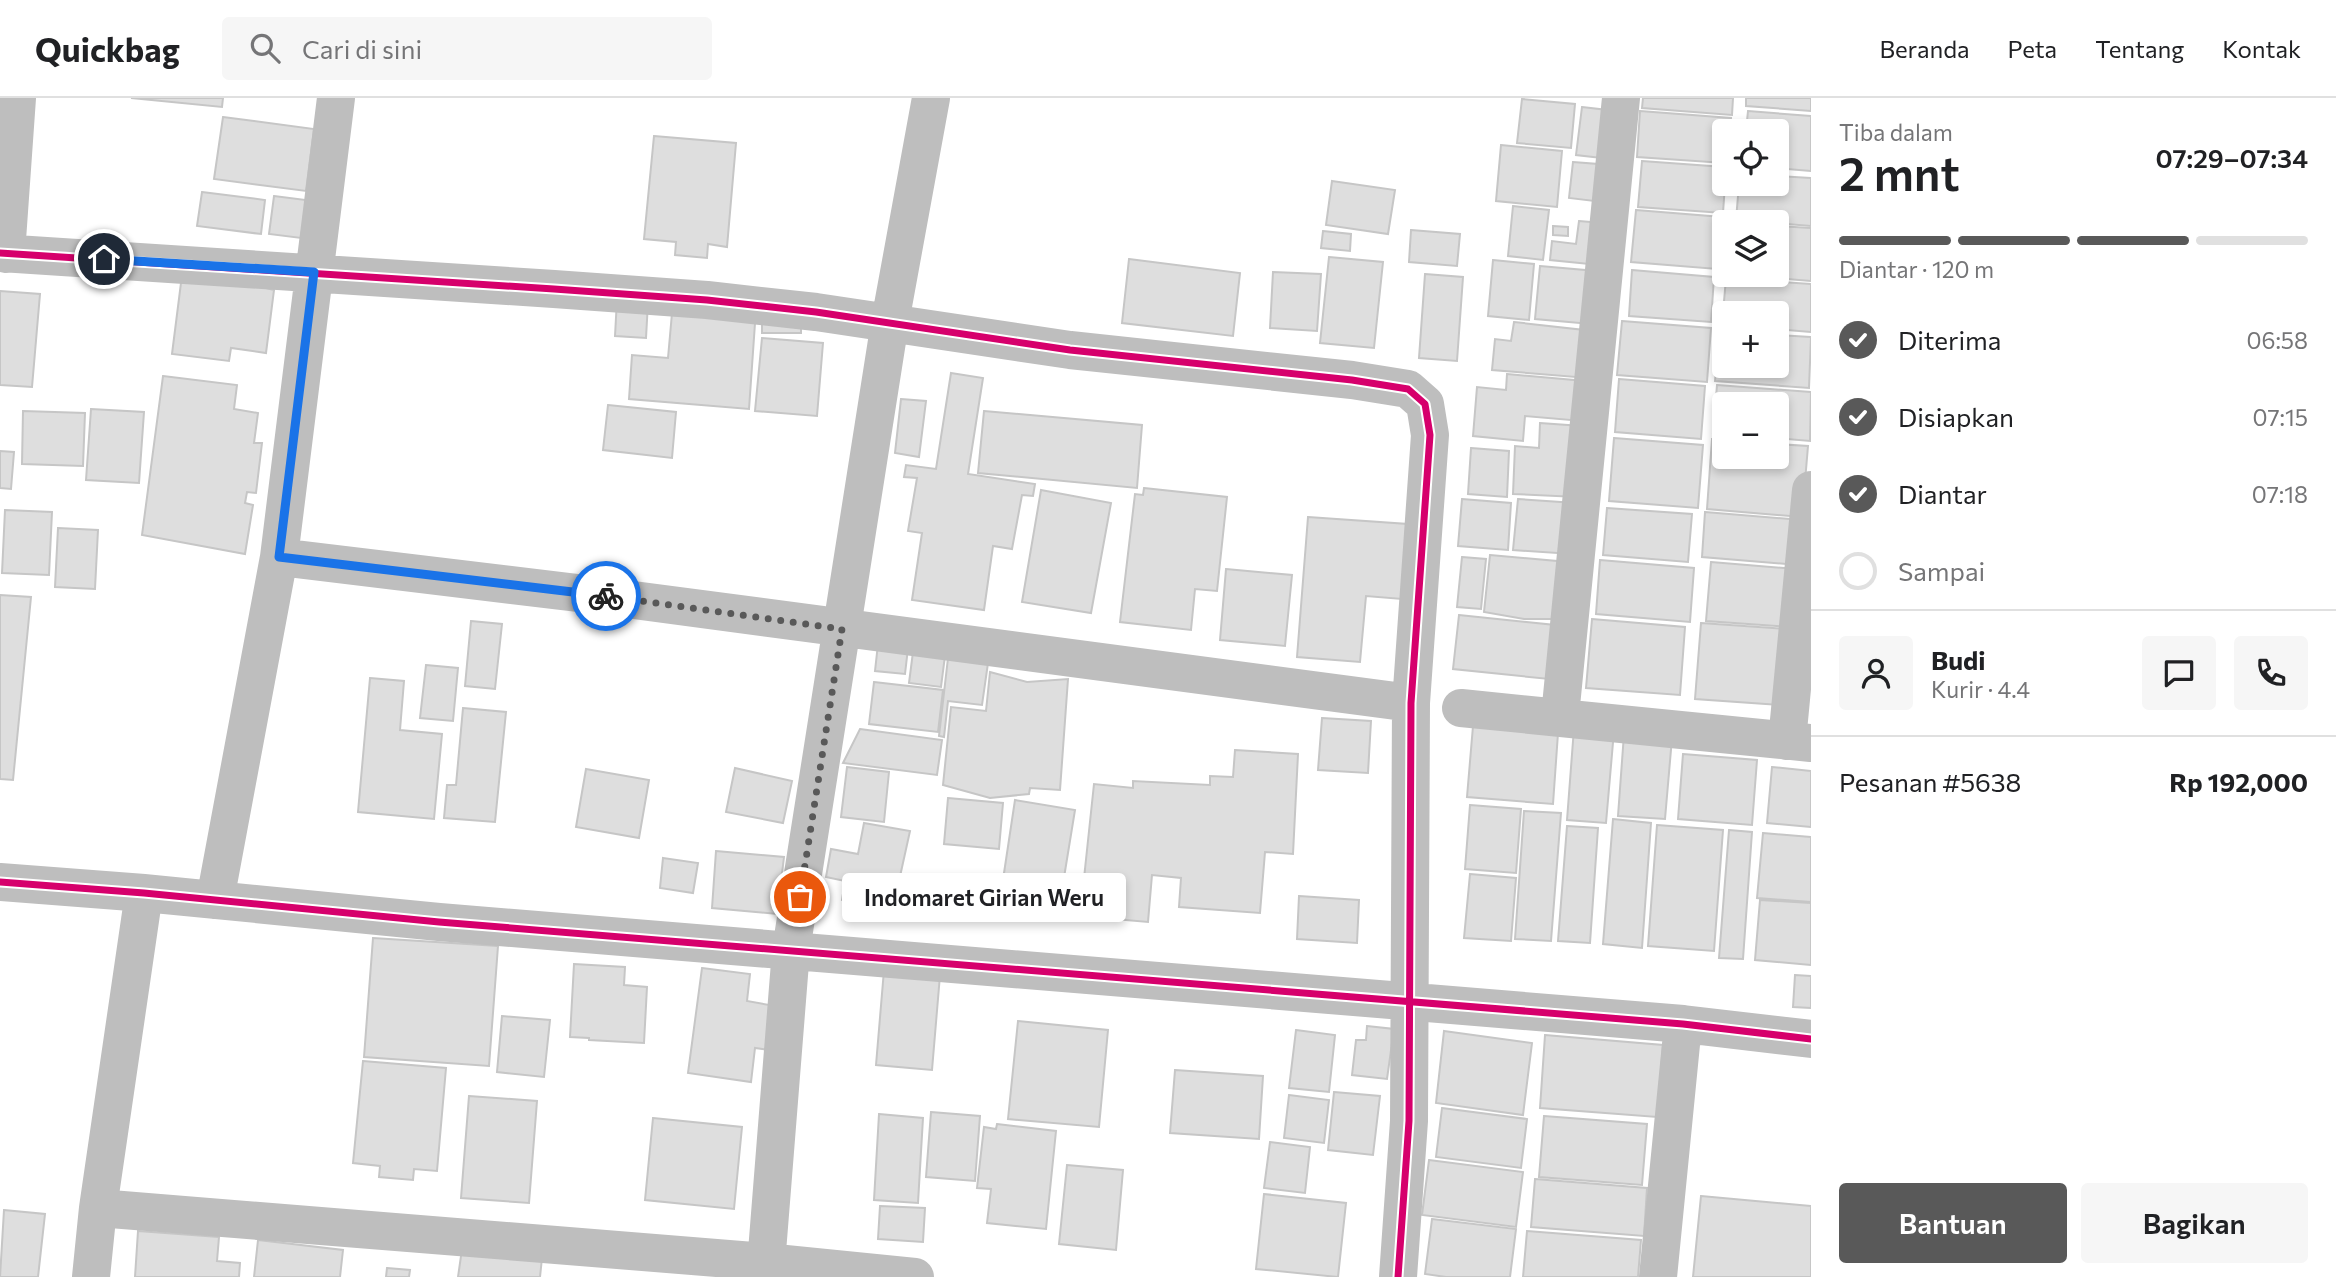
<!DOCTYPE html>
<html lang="id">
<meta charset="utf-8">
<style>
:root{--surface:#fff;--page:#f6f6f6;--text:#202124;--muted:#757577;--line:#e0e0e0;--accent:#595959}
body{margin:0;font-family:Commissioner,sans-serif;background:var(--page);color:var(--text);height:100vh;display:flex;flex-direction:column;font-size:26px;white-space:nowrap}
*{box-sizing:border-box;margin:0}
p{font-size:23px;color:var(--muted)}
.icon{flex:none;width:38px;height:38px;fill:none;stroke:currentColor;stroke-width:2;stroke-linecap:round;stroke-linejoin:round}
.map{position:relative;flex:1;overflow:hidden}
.details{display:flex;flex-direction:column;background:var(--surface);width:525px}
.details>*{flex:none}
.tools{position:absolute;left:1712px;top:21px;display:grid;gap:14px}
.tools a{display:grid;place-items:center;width:77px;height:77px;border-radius:7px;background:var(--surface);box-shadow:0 4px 10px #0003;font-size:35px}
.pin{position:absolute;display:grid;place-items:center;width:60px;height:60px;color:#fff;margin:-30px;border:4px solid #fff;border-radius:50%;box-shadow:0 2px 7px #0007}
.courier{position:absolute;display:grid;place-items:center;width:70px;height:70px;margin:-35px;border:5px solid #1a73e8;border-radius:50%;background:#fff;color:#222;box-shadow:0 2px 9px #0007}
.bubble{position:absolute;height:49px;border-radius:7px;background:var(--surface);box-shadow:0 4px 10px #0003;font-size:23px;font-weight:600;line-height:49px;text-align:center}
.head em{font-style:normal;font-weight:600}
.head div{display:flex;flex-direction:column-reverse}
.head{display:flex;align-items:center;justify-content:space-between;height:119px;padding:0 28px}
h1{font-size:46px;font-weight:600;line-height:52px}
.bar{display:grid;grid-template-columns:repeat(4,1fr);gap:10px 7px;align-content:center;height:84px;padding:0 28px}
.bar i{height:9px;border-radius:5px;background:var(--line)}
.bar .selected{background:var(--accent)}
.bar p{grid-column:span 4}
.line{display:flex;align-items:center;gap:18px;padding:0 28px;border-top:2px solid var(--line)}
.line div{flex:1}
.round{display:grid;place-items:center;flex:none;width:74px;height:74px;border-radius:7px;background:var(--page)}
ol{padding:0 28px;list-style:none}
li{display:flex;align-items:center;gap:21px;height:77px}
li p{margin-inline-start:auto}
li .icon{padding:7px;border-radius:50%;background:var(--accent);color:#fff;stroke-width:4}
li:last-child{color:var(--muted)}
li i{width:38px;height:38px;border:4px solid var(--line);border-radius:50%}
.cta{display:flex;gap:14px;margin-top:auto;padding:14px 28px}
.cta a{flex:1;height:80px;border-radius:7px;background:var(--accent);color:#fff;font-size:28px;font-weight:600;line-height:80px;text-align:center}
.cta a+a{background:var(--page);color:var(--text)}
header{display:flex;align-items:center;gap:42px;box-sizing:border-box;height:98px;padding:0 35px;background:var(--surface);border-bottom:2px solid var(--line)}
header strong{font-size:33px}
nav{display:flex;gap:38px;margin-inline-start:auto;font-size:24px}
.search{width:490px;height:63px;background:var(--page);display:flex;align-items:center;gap:18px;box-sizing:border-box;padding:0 24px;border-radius:7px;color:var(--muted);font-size:26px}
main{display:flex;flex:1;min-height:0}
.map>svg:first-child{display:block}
</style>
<header>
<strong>Quickbag</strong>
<div class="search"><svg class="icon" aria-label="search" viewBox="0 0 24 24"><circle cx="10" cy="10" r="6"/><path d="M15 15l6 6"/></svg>Cari di sini</div>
<nav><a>Beranda</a><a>Peta</a><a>Tentang</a><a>Kontak</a></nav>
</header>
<main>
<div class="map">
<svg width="1811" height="1179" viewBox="0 0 1811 1179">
<rect width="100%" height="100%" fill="#fff"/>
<path fill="#dedede" stroke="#c6c6c6" stroke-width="2" d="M131,0h92l-1,9z
M1643,0h90l-1,17 -90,-7z
M1746,0h65v13l-65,-5z
M1522,1l53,5 -4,44 -54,-5z
M1582,9l34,4 -6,48 -34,-4z
M1640,13l91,7 -1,13h-6v32l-87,-6z
M1748,13l63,5v55l-35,-3v-37h-30z
M223,19l91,12 -8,62 -92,-12z
M654,38l82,7 -9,104 -19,-3 -1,14 -32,-3 1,-13 -32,-3z
M1501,47l61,6 -5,56 -61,-6z
M1642,63l82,6 1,17 -2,29 -85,-6z
M1573,64l25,2 -4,37 -25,-3z
M1776,78l35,2v48l-75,-6 3,-36h37z
M1332,83l63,9 -7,44 -62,-9z
M202,94l63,8 -4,34 -64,-8z
M274,98l32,4 -5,38 -32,-4z
M1513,108l36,4 -6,50 -35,-4z
M1636,112l86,7 -5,52 -86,-7z
M1579,123l23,2 -3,42 -49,-5 2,-19 24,3z
M1553,128l15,1v9l-15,-1z
M1776,128l35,2v53l-75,-6h40z
M1411,132l49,4 -3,32 -48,-4z
M1323,133l28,3 -1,17 -29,-3z
M1329,159l54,5 -9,86 -54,-5z
M1129,161l111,14 -7,63 -111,-13z
M1493,162l41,4 -5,56 -41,-4z
M1540,168l56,5 -5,53 -56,-5z
M183,169l91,23 -8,63 -35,-5 -2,13 -57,-7z
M1632,172l82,7 -3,45 -82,-6z
M1273,174l48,2 -4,57 -47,-3z
M1425,176l38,3 -6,84 -38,-3z
M1726,180l85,6v48l-35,-3v-16h-52l-2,12z
M0,193l40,3 -8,93 -32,-2z
M617,201l31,3 -2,36 -31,-2z
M673,204l83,7 -7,100 -120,-10 3,-44 36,3z
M762,214l39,1v20h-39z
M1622,223l89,7 -4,54 -90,-7z
M1514,224l79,9 -5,47 -96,-8 3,-31 16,2z
M1720,232l4,1v35h52v-31l35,2 -2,51 -94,-7z
M762,240l61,5 -6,73 -62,-5z
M951,275l32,5 -15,96 67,10 -2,12 -11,-1 -10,54 -19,-3 -9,64 -72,-10 10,-67 -14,-2 9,-53 -13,-1 2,-12 30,4z
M1507,276l78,7 -3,40 -57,-5 -2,25 -50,-5 4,-49 29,3z
M163,278l74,9 -3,24 24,4 -4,30h8l-6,50 -9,-1 -2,11 8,2 -8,49 -103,-19z
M1619,281l86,7 -4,53 -86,-7z
M1717,287l94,7 -1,49 -34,-3v-34h-52v30l-11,-1z
M901,301l25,2 -7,56 -24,-4z
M608,307l68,7 -4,46 -69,-8z
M91,311l53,3 -5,71 -53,-3z
M23,313l62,2 -2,53 -61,-2z
M984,313l158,14 -5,63 -159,-15z
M1540,325l41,3 -4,71 -64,-3 2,-48 24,2z
M1614,340l89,7 -5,63 -89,-7z
M1712,341l12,1v17h52v-13l32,2 -6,71 -95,-8z
M1471,350l38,3 -2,46 -39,-3z
M0,353l14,1 -3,37 -11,-1z
M1144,390l83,9 -10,94 -22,-2 -4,41 -71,-8 15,-128 8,1z
M1041,392l70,13 -20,110 -69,-11z
M1462,401l49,4 -3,47 -50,-4z
M1518,401l57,4 -3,51 -59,-4z
M1607,410l85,6 -4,48 -85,-7z
M5,412l47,2 -3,63 -47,-2z
M1705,414l97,8 -4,45 -96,-8z
M1308,419l100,7 -6,75 -36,-3 -6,66 -63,-5z
M58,430l40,2 -3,59 -40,-2z
M1490,457l78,7 -5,57h-39l-40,-7z
M1462,459l24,2 -5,50 -24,-2z
M1600,462l94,8 -4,54 -94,-8z
M1711,464l85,7 -4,58 -86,-6z
M1226,471l66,6 -7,71 -65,-6z
M0,497l31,2 -18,183 -13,-1z
M1459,517l96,10 -6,54 -96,-10z
M1592,521l93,8 -5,68 -94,-7z
M471,523l31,3 -7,65 -30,-3z
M1701,525l87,6 -7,76 -86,-6z
M878,546l30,4 -3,26 -30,-3z
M914,546l32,4 -5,39 -32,-4z
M948,560l40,5 -6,42 -34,-4 -4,36 -5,-1z
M426,567l32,3 -5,53 -33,-3z
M990,574l37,10 41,-3 -8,111 -30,-2 -1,6 -39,4 -47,-13 8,-78 35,4z
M370,580l34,3 -4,49 42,4 -8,85 -76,-7z
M874,584l69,8 -5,42 -69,-8z
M463,610l43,4 -11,110 -51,-4 3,-33h9z
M1322,620l49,3 -3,52 -50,-3z
M1473,628l85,7 -5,71 -86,-7z
M1574,630l40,3 -8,92 -39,-3z
M860,631l82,11 -5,35 -94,-12z
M1624,636l48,4 -7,81 -47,-3z
M1235,652l63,4 -5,100 -28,-2 -5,61 -81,-6 2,-29 -29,-3 -4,47 -68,-6 14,-132 39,4v-7l77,4v-9l23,1z
M1683,656l74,6 -5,65 -74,-6z
M847,669l42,5 -5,50 -43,-5z
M1772,669l39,4v56l-44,-4z
M735,670l57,13 -9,42 -57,-11z
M586,671l63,11 -10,58 -63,-11z
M948,700l55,5 -4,46 -55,-5z
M1015,702l60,10 -15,92 -59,-9z
M1470,707l51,4 -5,64 -51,-4z
M1524,713l37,2 -10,128 -36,-2z
M1613,721l38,4 -9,125 -39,-4z
M864,725l46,8 -13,59 -19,-3 -4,19 -32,-6 3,-19 -19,-4 5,-28 27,5z
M1657,727l66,5 -9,121 -66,-5z
M1567,728l31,2 -8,115 -32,-2z
M1729,732l23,2 -9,127 -24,-1z
M1763,735l48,4v65l-54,-4z
M716,753l68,6 -7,57 -65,-6z
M663,760l35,5 -5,30 -33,-5z
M1470,776l46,4 -5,63 -47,-3z
M1299,798l60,4 -2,43 -60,-4z
M1760,802l51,3v62l-56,-5z
M373,840l125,8 -9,120 -125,-9z
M574,866l51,3 -1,18 23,2 -3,56 -55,-3v-2l-19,-1z
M702,870l48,6 -3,27 28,5 -5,44 -15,-2 -4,34 -63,-9z
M884,872l56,5 -8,95 -56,-5z
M1795,877l16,1v32l-18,-1z
M502,918l48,4 -6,57 -47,-5z
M1018,923l90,9 -9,97 -91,-8z
M1367,928l27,3 -7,50 -35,-4 4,-35h10z
M1296,932l39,5 -6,57 -40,-4z
M1444,933l88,12 -9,72 -87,-12z
M1545,937l118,10 -6,72 -117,-9z
M363,963l83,7 -9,103 -23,-2 -1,11 -34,-3 1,-11 -27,-3z
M1175,972l88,6 -4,63 -89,-6z
M1334,994l46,4 -7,59 -45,-5z
M1289,997l40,5 -5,43 -40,-5z
M469,998l68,5 -8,102 -68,-5z
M1442,1010l85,11 -6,49 -85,-11z
M931,1014l49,4 -5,65 -49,-4z
M879,1016l44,4 -5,85 -44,-3z
M1544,1018l103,8 -5,61 -103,-8z
M653,1020l89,9 -8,82 -89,-9z
M997,1026l59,7 -10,98 -59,-6 4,-34 -14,-1 7,-61 12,2z
M1270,1044l40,5 -5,46 -41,-5z
M1429,1062l94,12 -7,55 -94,-12z
M1067,1067l56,5 -7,80 -57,-6z
M1535,1081l112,9 -3,48 -113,-9z
M1264,1096l82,9 -8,74 -82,-8z
M1701,1098l110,10v71h-118z
M880,1108l45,2 -2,34 -45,-3z
M4,1112l41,4 -7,63h-38z
M1432,1121l84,10 -6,48h-64l-21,-3z
M138,1133l81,6 -2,24 23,2 -1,14h-104z
M1527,1133l114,9 -3,37h-115z
M258,1142l85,10 -3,27h-86z
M462,1151l80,9 -2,19h-82z
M387,1170l23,2 -1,7h-23z"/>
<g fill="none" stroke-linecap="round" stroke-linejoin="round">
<path stroke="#bebebe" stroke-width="38" d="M0,155l554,36 153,11 109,12 254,38 282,30 56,9 17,15 5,31 -19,268 -2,418 -11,156
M6,156l11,-156
M279,459l332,40 800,106
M1461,610l350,35
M1560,618l61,-618
M1787,643l24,-251
M0,784l144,11 295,29 1244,102 128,15
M144,795l-46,315 668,54 149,15
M215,802l64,-343 57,-459
M91,1179l7,-69
M765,1179l26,-327 99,-628 41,-224
M1658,1179l25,-253"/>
<defs>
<path id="cycleway" d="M0,155l554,36 153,11 109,12 254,38 282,30 56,9 17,15 5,31 -19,268 -2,418 -11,156
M0,784l144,11 295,29 1244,102 128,15"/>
</defs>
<use href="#cycleway" stroke="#fff" stroke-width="11"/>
<use href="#cycleway" stroke="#d6006c" stroke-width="7"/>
</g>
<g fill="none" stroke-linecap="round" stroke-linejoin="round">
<path stroke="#595959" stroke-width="7" stroke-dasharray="0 12.6" d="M606,498l236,33 -42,268"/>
<path stroke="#1a73e8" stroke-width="9" d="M104,161l210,13 -35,285 327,39"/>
</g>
</svg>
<div class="tools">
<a><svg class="icon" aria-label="locate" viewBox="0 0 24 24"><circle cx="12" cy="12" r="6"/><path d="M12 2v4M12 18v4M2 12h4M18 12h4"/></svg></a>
<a><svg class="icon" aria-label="layers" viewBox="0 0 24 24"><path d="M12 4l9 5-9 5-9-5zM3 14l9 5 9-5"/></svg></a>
<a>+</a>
<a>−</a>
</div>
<div class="pin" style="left:800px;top:799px;background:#ea580c"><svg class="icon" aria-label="bag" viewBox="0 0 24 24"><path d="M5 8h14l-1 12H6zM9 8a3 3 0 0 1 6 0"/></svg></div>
<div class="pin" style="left:104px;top:161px;background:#1f2937"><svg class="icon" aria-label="home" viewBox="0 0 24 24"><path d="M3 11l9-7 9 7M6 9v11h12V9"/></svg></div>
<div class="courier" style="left:606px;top:498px"><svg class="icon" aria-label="bike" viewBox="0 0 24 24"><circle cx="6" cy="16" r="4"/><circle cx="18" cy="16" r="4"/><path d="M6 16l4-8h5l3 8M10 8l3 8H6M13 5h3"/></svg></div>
<div class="bubble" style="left:842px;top:775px;width:284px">Indomaret Girian Weru</div>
</div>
<section class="details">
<div class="head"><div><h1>2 mnt</h1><p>Tiba dalam</p></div><em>07:29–07:34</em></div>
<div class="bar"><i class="selected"></i><i class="selected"></i><i class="selected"></i><i></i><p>Diantar · 120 m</p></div>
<ol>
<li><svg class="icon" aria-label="check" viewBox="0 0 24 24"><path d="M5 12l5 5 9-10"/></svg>Diterima<p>06:58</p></li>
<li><svg class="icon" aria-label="check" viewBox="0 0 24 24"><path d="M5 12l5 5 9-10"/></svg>Disiapkan<p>07:15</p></li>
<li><svg class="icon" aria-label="check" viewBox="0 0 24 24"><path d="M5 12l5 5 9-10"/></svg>Diantar<p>07:18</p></li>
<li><i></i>Sampai</li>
</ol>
<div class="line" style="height:126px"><a class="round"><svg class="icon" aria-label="person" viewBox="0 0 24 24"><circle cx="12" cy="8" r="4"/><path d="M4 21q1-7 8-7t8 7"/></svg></a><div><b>Budi</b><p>Kurir · 4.4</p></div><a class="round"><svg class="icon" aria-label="chat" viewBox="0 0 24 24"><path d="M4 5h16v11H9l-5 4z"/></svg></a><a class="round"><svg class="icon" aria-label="phone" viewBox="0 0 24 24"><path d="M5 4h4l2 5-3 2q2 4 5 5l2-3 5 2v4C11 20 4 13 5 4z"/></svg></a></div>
<div class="line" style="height:91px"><div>Pesanan #5638</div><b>Rp 192,000</b></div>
<div class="cta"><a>Bantuan</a><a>Bagikan</a></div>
</section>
</main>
